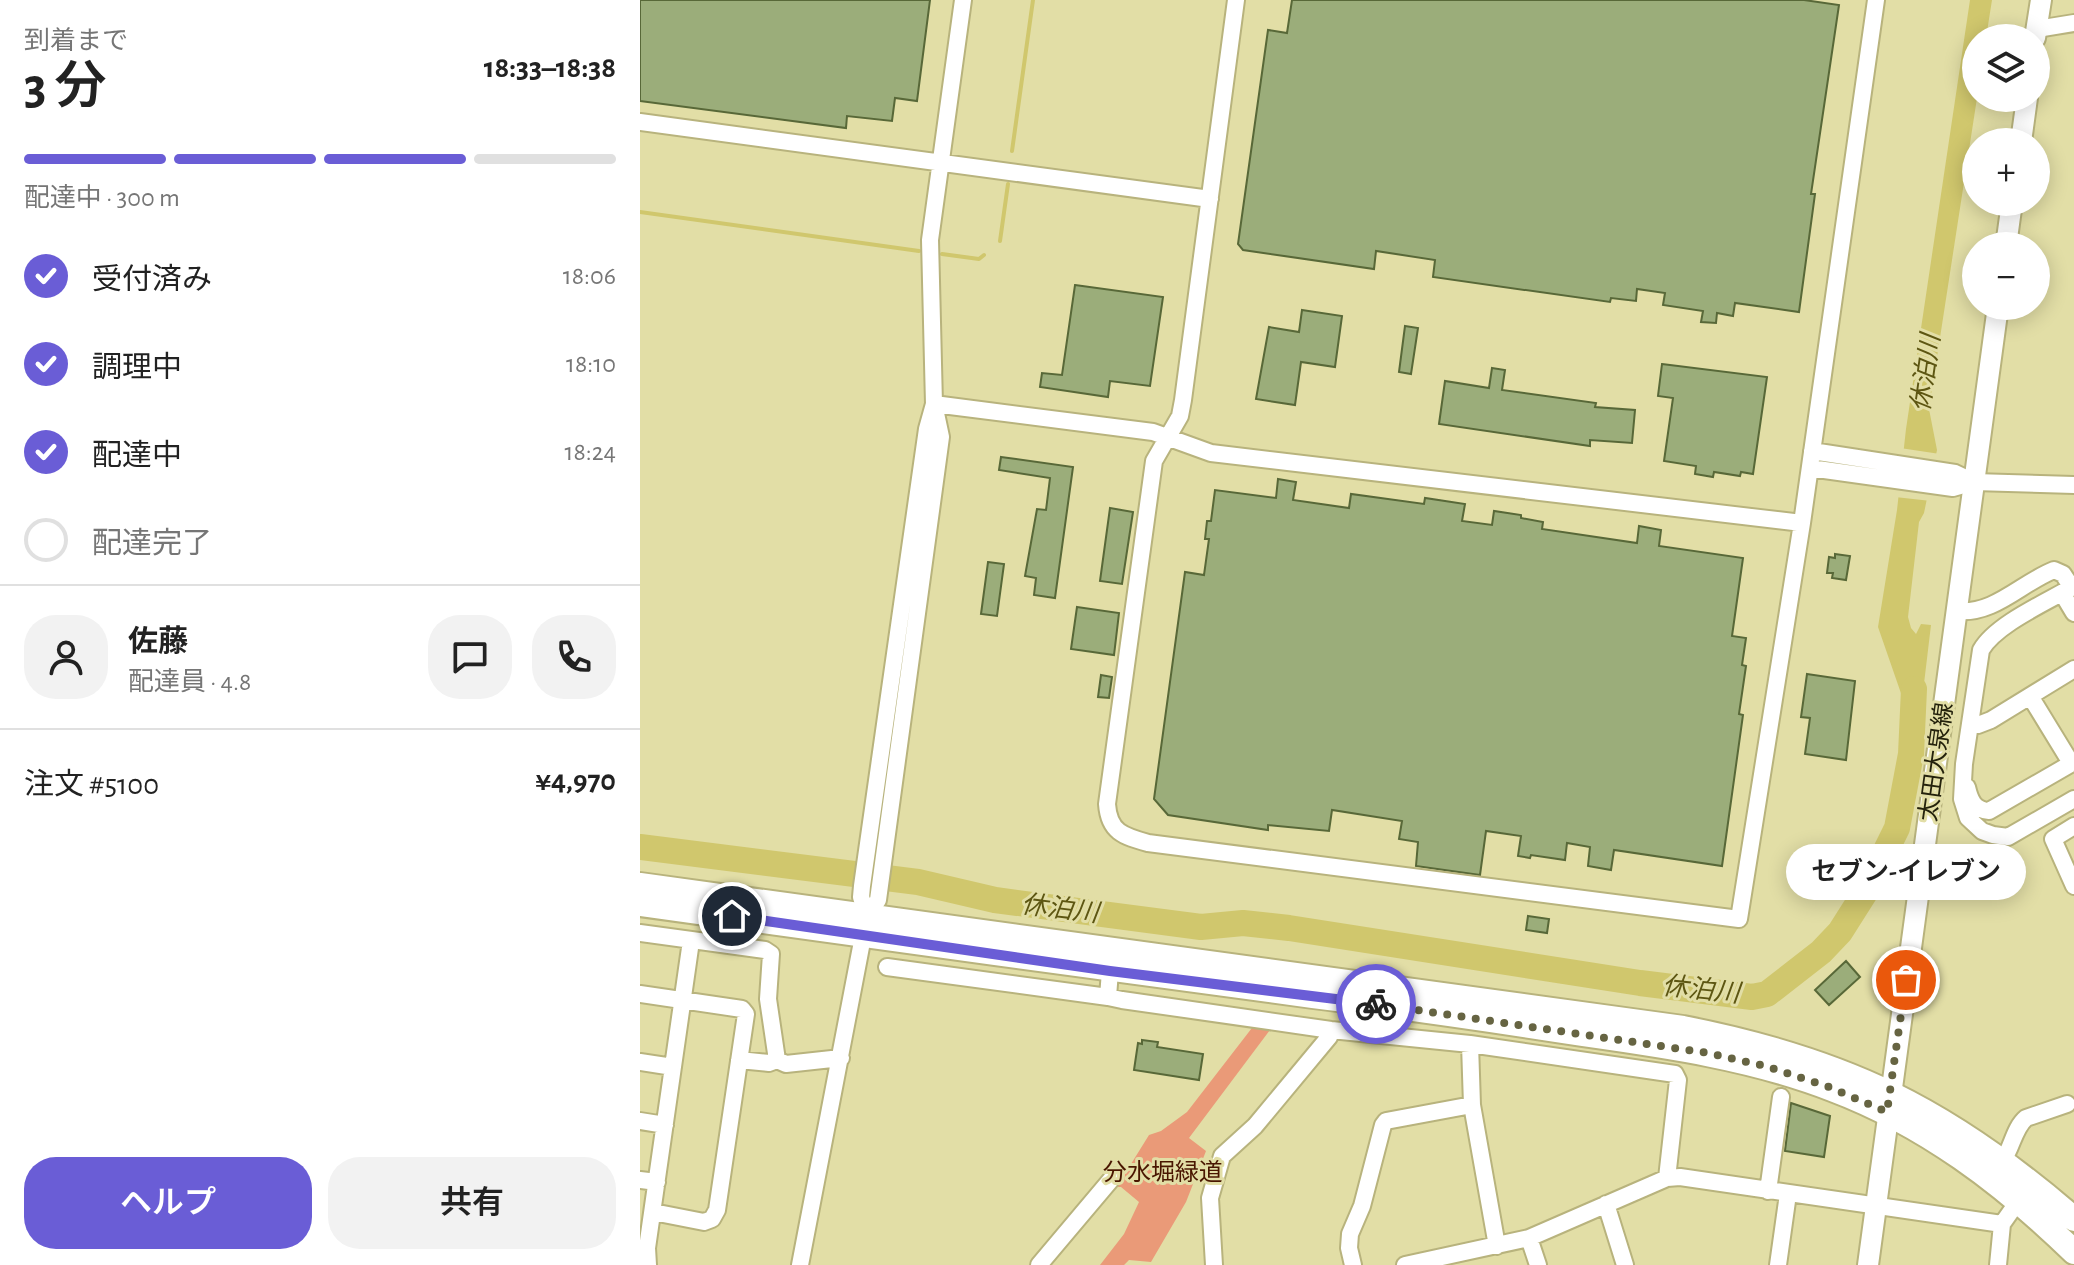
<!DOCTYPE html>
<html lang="ja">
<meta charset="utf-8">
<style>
:root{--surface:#fff;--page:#f2f2f2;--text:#222;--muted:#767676;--line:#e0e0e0;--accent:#6a5dd6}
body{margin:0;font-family:"Alegreya Sans","Noto Sans JP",sans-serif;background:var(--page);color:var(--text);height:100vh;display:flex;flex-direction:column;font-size:30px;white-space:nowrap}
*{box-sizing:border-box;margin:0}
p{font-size:26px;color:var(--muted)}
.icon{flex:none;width:44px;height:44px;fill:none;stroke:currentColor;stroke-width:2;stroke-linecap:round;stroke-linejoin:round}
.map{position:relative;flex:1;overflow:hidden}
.details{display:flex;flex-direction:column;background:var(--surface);width:640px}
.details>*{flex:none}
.controls{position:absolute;left:1322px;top:24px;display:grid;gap:16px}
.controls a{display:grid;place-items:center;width:88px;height:88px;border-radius:50%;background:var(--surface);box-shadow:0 4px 20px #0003;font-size:40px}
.pin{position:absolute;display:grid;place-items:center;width:68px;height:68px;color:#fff;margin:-34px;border:4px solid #fff;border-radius:50%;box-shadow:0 2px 8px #0007}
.courier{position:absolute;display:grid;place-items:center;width:80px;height:80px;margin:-40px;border:6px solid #6a5dd6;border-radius:50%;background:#fff;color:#222;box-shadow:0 2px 10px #0007}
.bubble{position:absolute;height:56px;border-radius:28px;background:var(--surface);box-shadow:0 4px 20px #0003;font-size:26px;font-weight:600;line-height:56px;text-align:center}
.head em{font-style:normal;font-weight:600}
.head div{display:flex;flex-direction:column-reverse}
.head{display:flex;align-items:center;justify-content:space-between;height:136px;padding:0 24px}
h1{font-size:52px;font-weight:600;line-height:60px}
.bar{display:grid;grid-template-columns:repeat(4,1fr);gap:12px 8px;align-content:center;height:96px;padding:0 24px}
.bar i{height:10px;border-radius:6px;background:var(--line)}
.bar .active{background:var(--accent)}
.bar p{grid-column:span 4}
.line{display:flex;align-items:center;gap:20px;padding:0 24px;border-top:2px solid var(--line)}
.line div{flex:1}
.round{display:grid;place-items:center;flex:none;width:84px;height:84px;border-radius:32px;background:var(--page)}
ol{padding:0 24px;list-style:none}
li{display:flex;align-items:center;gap:24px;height:88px}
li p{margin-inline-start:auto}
li .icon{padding:8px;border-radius:50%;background:var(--accent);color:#fff;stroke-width:4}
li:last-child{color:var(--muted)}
li i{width:44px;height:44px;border:4px solid var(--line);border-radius:50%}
.action{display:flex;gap:16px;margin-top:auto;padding:16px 24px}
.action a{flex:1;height:92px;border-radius:32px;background:var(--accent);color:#fff;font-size:32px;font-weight:600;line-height:92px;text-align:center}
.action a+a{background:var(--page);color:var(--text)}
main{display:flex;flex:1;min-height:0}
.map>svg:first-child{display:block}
</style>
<main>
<section class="details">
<div class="head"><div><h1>3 分</h1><p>到着まで</p></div><em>18:33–18:38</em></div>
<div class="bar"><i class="active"></i><i class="active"></i><i class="active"></i><i></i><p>配達中 · 300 m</p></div>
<ol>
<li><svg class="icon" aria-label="check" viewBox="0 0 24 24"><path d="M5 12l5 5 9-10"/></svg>受付済み<p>18:06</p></li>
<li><svg class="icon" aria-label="check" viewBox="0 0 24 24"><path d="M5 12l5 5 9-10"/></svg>調理中<p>18:10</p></li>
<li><svg class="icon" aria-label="check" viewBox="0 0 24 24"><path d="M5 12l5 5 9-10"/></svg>配達中<p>18:24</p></li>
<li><i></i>配達完了</li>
</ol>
<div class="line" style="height:144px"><a class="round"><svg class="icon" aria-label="person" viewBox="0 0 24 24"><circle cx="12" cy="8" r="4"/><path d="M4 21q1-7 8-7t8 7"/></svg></a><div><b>佐藤</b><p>配達員 · 4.8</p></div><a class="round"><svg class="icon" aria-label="chat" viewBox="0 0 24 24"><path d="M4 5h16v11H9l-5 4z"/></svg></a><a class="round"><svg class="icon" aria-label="phone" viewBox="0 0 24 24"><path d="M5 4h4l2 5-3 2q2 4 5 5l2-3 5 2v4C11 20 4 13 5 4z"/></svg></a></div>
<div class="line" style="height:104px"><div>注文 #5100</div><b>¥4,970</b></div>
<div class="action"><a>ヘルプ</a><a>共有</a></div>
</section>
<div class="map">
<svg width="1434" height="1265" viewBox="0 0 1434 1265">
<rect width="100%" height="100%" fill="#e2dea6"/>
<path fill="#ea9a78" d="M615,1024l18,2 -84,112 17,13 -20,51 -35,60 -22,-2 -5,5h-24l24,-31 15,-32 -18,-15h-11l21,-23 18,-29 12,-4 26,-19z"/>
<path fill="#d0c76d" d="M1330,0h22l-6,38h-10l1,60 -48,311 8,41 -13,63 -5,9 -11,95 3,11 5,6 5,-10 10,1 -11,92 -8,8 -34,-98 19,-117 9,-81z"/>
<path fill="#e2dea6" d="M1260,448l40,6 -9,47 -36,-4z"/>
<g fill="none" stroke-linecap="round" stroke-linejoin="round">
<path stroke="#d0c76d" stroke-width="4" d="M372,151l21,-151
M0,212l279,39
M360,241l8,-57
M302,254l37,5 5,-4"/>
<path stroke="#d0c76d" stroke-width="26" d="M0,847l278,35 77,18 206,27 42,-4 46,5 351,55 112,14 15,-3 54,-42 19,-20 26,-41 31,-63 14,-74 3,-65"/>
</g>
<path fill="#9bad7a" stroke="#586838" stroke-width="2" d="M0,0h290l-13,101 -22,-3 -3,23 -45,-5 -1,12 -206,-27z
M652,0h512l35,5 -28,189h4l-16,118 -64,-9 -2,13 -16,-3 -1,10 -15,-1 2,-11 -40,-6 2,-12 -28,-4 -1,12 -25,-3 -1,4 -177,-25 2,-17 -59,-9 -2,18 -131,-19 -5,-6 30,-214 19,3z
M435,285l88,12 -13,89 -40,-5 -2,16 -68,-10 2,-14 20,2z
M662,310l40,6 -7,51 -34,-5 -6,43 -39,-6 13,-72 30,5z
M765,326l13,2 -7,46 -12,-2z
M1022,364l105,13 -14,97 -12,-2 -1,4 -26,-4 -1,5 -18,-3 1,-8 -32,-5 9,-63 -15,-2z
M852,368l13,2 -3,20 94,13 -1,4 40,3 -3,33 -42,-3v6l-151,-22 6,-43 44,7z
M361,457l72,10 -18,131 -21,-3 2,-17 -11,-2 12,-67 9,1 4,-32 -51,-8z
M638,479l18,3 -3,18 56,8 2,-14 73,10 1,-6 40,6 -3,17 30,4 2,-14 27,4v3l22,4 -1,7 95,14 2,-17 22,4 -2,16 84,12 -11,78 14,2 -4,27 4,1 -7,48 4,1 -21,151 -108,-16 -3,20 -23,-4 2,-19 -23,-4 -2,17 -34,-5 -1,3 -12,-2 3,-20 -35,-5 -6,44 -64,-9 2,-24 -19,-3 3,-18 -70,-11 -3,21 -61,-6v5l-100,-15 -14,-16 31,-227 19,3 5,-36h-4l2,-18h4l4,-31 61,8z
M470,508l23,4 -11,72 -22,-3z
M1195,554l15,2 -4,24 -14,-2 1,-5h-6l2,-16 6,1z
M348,562l16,2 -7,52 -16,-2z
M437,607l42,6 -5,42 -43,-6z
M1167,674l48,7 -9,79 -41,-6 5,-36 -9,-1z
M461,675l11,2 -3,21 -11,-1z
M888,916l21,3 -2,14 -21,-3z
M1206,961l14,16 -31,28 -14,-15z
M502,1040l16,2 -1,5 46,7 -4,26 -65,-10 4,-27 4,1z
M1151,1103l39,13 -6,41 -39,-6z"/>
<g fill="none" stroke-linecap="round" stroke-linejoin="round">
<defs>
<path id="minor" d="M323,0l-33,240 4,164 219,28 58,21 591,70
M596,0l-53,400 -3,16 -26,45 -47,343c2,28 16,32 41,39l591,76 63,-396 74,-523
M1397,29l37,-6
M0,122l570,77
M294,404l7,33 -63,463 -11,16 -6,-19 1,-11 65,-457z
M1172,451l143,22 19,9
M1170,468l143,20 21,-6 100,3
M1434,586c-27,16 -78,38 -93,64l-17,114 -2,35 6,19 14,13 11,4 15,2 66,-38
M1422,593l12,20
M1317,611c37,4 64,-28 97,-41l9,4 9,14
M1390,696l41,67
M1330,724l8,1 13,-5 83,-51
M1327,787c3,13 7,23 22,24l85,-49
M1434,826l-21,13 21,47
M0,933l125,17 6,4 -3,45 9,61 9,4 55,-6
M247,967l221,30
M470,971l-2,26 14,3 209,30 139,14 205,30 3,6 -11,98
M0,994l102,15 4,5 -29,196 -5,9 -8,3 -51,-10
M830,1044l2,61 25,141
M99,1060l30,3 8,-3
M0,1062l33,5
M0,1121l25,4
M1363,1160c9,-12 11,-32 23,-42l41,-14
M0,1180l17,2
M1128,1191l13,-94
M966,1204l19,61
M889,1238l9,27
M8,1265l-1,-17 44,-307
M160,1265l65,-339
M399,1265l75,-89
M574,1265l-4,-67 12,-42 33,-30 74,-89 2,-7
M713,1265l-4,-17 1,-14 12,-28 21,-81 3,-4 86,-16
M765,1265l124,-27 138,-60 13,-1 322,47
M1138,1265l10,-71
M1358,1265l4,-41 17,-24"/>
<path id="major" d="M1395,38l6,-38
M1381,142l6,-44
M1366,246l6,-44
M1228,1265l130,-959"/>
<path id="highway" d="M0,885l1043,143c163,32 265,82 391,191
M0,904c225,30 448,63 673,92 90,11 180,24 269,38 85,12 170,24 250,55 93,35 171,94 242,163"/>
</defs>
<use href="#minor" stroke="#b8b37d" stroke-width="20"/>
<use href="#major" stroke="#b8b37d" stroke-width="24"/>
<use href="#highway" stroke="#b8b37d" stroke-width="28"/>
<use href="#minor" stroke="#fff" stroke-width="16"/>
<use href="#major" stroke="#fff" stroke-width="20"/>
<use href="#highway" stroke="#fff" stroke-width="24"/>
</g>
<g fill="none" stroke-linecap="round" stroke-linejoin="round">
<path stroke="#666442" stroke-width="8" stroke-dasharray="0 14.4" d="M736,1004l332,49 57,13 64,21 58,25 19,-132"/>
<path stroke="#6a5dd6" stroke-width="10" d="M92,916l378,55 266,33"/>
</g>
<g text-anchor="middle" stroke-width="6" stroke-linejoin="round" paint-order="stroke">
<g font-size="24" fill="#24220c" stroke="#e2dea6">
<text transform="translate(1296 762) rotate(-82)" y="8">太田大泉線</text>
</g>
<g font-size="24" fill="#491600" stroke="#e2dea6">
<text x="523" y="1180">分水堀緑道</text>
</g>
<g font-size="26" font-style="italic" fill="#5d5612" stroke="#e2dea6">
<text transform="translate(1285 373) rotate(-82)" y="9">休泊川</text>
<text transform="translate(420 908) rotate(7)" y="9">休泊川</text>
<text transform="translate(1061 989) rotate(6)" y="9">休泊川</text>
</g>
</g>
</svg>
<div class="controls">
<a><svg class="icon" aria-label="layers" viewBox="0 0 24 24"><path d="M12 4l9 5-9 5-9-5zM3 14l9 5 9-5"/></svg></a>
<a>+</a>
<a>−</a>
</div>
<div class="pin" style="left:1266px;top:980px;background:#ea580c"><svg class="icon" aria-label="bag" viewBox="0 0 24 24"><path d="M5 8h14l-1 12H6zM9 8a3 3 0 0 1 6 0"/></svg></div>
<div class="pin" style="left:92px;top:916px;background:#1f2937"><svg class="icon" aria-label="home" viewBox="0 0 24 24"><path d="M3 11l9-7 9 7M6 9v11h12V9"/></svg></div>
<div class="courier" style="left:736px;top:1004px"><svg class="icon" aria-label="bike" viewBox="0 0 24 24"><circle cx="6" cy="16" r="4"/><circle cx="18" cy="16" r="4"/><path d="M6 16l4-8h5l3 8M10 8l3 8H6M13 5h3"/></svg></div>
<div class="bubble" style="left:1146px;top:844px;width:240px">セブン-イレブン</div>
</div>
</main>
